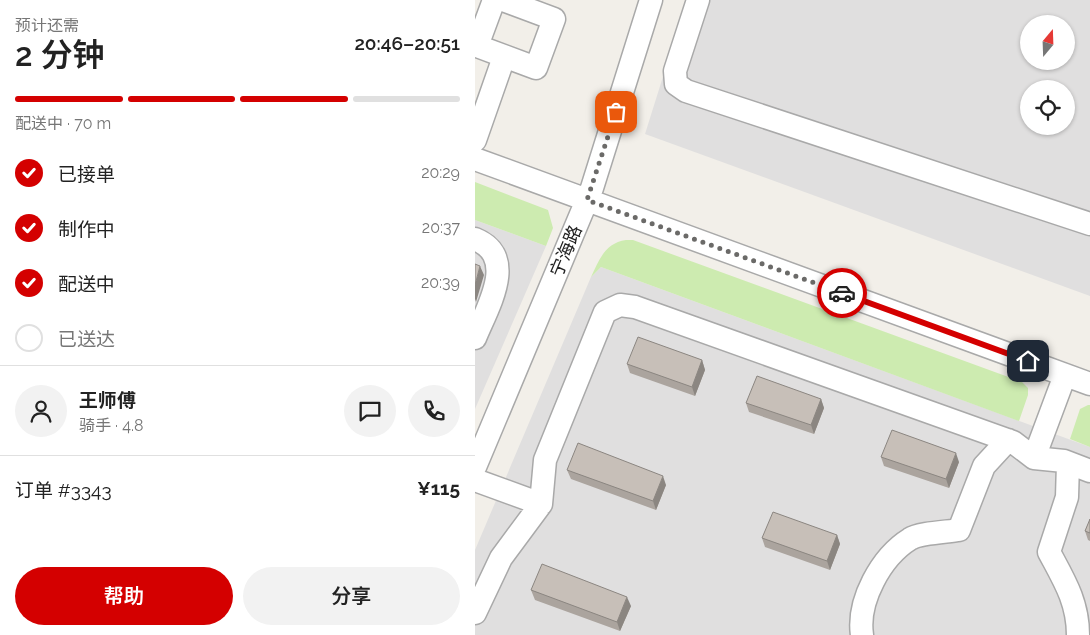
<!DOCTYPE html>
<html lang="zh">
<meta charset="utf-8">
<style>
:root{--surface:#fff;--page:#f2f2f2;--text:#222;--muted:#767676;--line:#e0e0e0;--accent:#d40000}
body{margin:0;font-family:Raleway,"Noto Sans SC",sans-serif;background:var(--page);color:var(--text);height:100vh;display:flex;flex-direction:column;font-size:19px;white-space:nowrap}
*{box-sizing:border-box;margin:0}
p{font-size:16px;color:var(--muted)}
.icon{flex:none;width:28px;height:28px;fill:none;stroke:currentColor;stroke-width:2;stroke-linecap:round;stroke-linejoin:round}
.map{position:relative;flex:1;overflow:hidden}
.drawer{display:flex;flex-direction:column;background:var(--surface);width:475px}
.drawer>*{flex:none}
.needle{width:32px;rotate:19deg}
.controls{position:absolute;left:545px;top:15px;display:grid;gap:10px}
.controls a{display:grid;place-items:center;width:55px;height:55px;border-radius:50%;background:var(--surface);box-shadow:0 1px 4px #0004;font-size:25px}
.pin{position:absolute;display:grid;place-items:center;width:42px;height:42px;color:#fff;margin:-21px;border-radius:10px;box-shadow:0 2px 8px #0006}
.courier{position:absolute;display:grid;place-items:center;width:50px;height:50px;margin:-25px;border:4px solid #d40000;border-radius:50%;background:#fff;color:#222;box-shadow:0 1px 6px #0007}
.summary em{font-style:normal;font-weight:600}
.summary div{display:flex;flex-direction:column-reverse}
.summary{display:flex;align-items:center;justify-content:space-between;height:85px;padding:0 15px}
h1{font-size:32px;font-weight:600;line-height:38px}
.bar{display:grid;grid-template-columns:repeat(4,1fr);gap:8px 5px;align-content:center;height:60px;padding:0 15px}
.bar i{height:6px;border-radius:4px;background:var(--line)}
.bar .current{background:var(--accent)}
.bar p{grid-column:span 4}
.line{display:flex;align-items:center;gap:12px;padding:0 15px;border-top:1px solid var(--line)}
.line div{flex:1}
.round{display:grid;place-items:center;flex:none;width:52px;height:52px;border-radius:26px;background:var(--page)}
ol{padding:0 15px;list-style:none}
li{display:flex;align-items:center;gap:15px;height:55px}
li p{margin-inline-start:auto}
li .icon{padding:5px;border-radius:50%;background:var(--accent);color:#fff;stroke-width:4}
li:last-child{color:var(--muted)}
li i{width:28px;height:28px;border:2px solid var(--line);border-radius:50%}
.cta{display:flex;gap:10px;margin-top:auto;padding:10px 15px}
.cta a{flex:1;height:58px;border-radius:30px;background:var(--accent);color:#fff;font-size:20px;font-weight:600;line-height:58px;text-align:center}
.cta a+a{background:var(--page);color:var(--text)}
main{display:flex;flex:1;min-height:0}
.map>svg:first-child{display:block}
</style>
<main>
<section class="drawer">
<div class="summary"><div><h1>2 分钟</h1><p>预计还需</p></div><em>20:46–20:51</em></div>
<div class="bar"><i class="current"></i><i class="current"></i><i class="current"></i><i></i><p>配送中 · 70 m</p></div>
<ol>
<li><svg class="icon" aria-label="check" viewBox="0 0 24 24"><path d="M5 12l5 5 9-10"/></svg>已接单<p>20:29</p></li>
<li><svg class="icon" aria-label="check" viewBox="0 0 24 24"><path d="M5 12l5 5 9-10"/></svg>制作中<p>20:37</p></li>
<li><svg class="icon" aria-label="check" viewBox="0 0 24 24"><path d="M5 12l5 5 9-10"/></svg>配送中<p>20:39</p></li>
<li><i></i>已送达</li>
</ol>
<div class="line" style="height:90px"><a class="round"><svg class="icon" aria-label="person" viewBox="0 0 24 24"><circle cx="12" cy="8" r="4"/><path d="M4 21q1-7 8-7t8 7"/></svg></a><div><b>王师傅</b><p>骑手 · 4.8</p></div><a class="round"><svg class="icon" aria-label="chat" viewBox="0 0 24 24"><path d="M4 5h16v11H9l-5 4z"/></svg></a><a class="round"><svg class="icon" aria-label="phone" viewBox="0 0 24 24"><path d="M5 4h4l2 5-3 2q2 4 5 5l2-3 5 2v4C11 20 4 13 5 4z"/></svg></a></div>
<div class="line" style="height:65px"><div>订单 #3343</div><b>¥115</b></div>
<div class="cta"><a>帮助</a><a>分享</a></div>
</section>
<div class="map">
<svg width="615" height="635" viewBox="0 0 615 635">
<rect width="100%" height="100%" fill="#f2efe9"/>
<path fill="#e0dfdf" fill-rule="evenodd" d="M212,0h403v296l-445,-162zM554,24h37v37h-37zM554,89h37v37h-37z
M0,220l71,26 -71,163z
M126,267l489,180v188h-615v-85l116,-273z"/>
<path fill="#cdebb0" d="M0,182l73,28 5,18 -7,18 -71,-26z
M151,240h7l389,142 6,6v7l-9,26 -418,-154 -10,10c8,-17 14,-34 35,-37z
M613,405h2v42l-20,-8 10,-30z"/>
<g fill="none" stroke-linecap="round" stroke-linejoin="round">
<defs>
<path id="minor" d="M19,0l-17,46 59,22 18,-49 -51,-19
M223,0l-23,71 1,13 10,7 404,133
M0,140l29,-83
M0,159l615,225
M0,239c44,18 12,69 0,99
M559,458l31,-83
M593,463l-1,34 -18,55c15,28 29,50 29,83
M0,467l117,-279 59,-188
M0,480l66,24
M0,613l26,-55 40,-54 4,-44 60,-148 15,-7 15,2 378,135 21,16 30,3 26,10
M387,635c-5,-34 19,-78 48,-96 9,-6 37,-7 49,-9l25,-64 24,-26"/>
</defs>
<use href="#minor" stroke="#a9a9a9" stroke-width="25"/>
<use href="#minor" stroke="#fff" stroke-width="22"/>
</g>
<path fill="#aba49e" d="M227,360l3,10 -10,26 -65,-23 -3,-9z
M346,399l3,9 -10,26 -65,-22 -3,-9z
M406,457l78,5 -10,26 -65,-22z
M92,470l99,15 -10,25 -85,-31z
M615,519v22l-2,-1 -3,-9z
M362,535l3,9 -10,26 -65,-23 -3,-9z
M56,590l100,16 -11,25 -85,-31z"/>
<path fill="#8b8681" d="M5,266l4,9 -8,27 -1,-3v-14z
M227,360l3,10 -10,26 -3,-9z
M346,399l3,9 -10,26 -3,-9z
M481,453l3,9 -10,26 -3,-9z
M188,476l3,9 -10,25 -3,-9z
M362,535l3,9 -10,26 -3,-9z
M152,597l4,9 -11,25 -3,-9z"/>
<path fill="#c7bfb8" stroke="#8b8681" d="M0,264l5,2 -5,19z
M163,337l64,23 -10,27 -65,-23z
M282,376l64,23 -10,26 -65,-22z
M417,430l64,23 -10,26 -65,-22z
M103,443l85,33 -10,25 -86,-31z
M298,512l64,23 -10,26 -65,-23z
M615,519v14l-5,-2z
M67,564l85,33 -10,25 -86,-32z"/>
<g fill="none" stroke-linecap="round" stroke-linejoin="round">
<path stroke="#6b6a68" stroke-width="5" stroke-dasharray="0 9" d="M141,112l-29,88 255,93"/>
<path stroke="#d40000" stroke-width="6" d="M367,293l186,68"/>
</g>
<g text-anchor="middle" stroke-width="4" stroke-linejoin="round" paint-order="stroke">
<g font-size="18" fill="#222" stroke="#fff">
<text transform="translate(91 251) rotate(-67)" y="6">宁海路</text>
</g>
</g>
</svg>
<div class="controls">
<a><svg class="needle" viewBox="-14 -14 28 28"><path d="M0-13l5 13h-10z" fill="#e53935"/><path d="M0 13l5-13h-10z" fill="#767676"/></svg></a>
<a><svg class="icon" aria-label="locate" viewBox="0 0 24 24"><circle cx="12" cy="12" r="6"/><path d="M12 2v4M12 18v4M2 12h4M18 12h4"/></svg></a>
</div>
<div class="pin" style="left:141px;top:112px;background:#ea580c"><svg class="icon" aria-label="bag" viewBox="0 0 24 24"><path d="M5 8h14l-1 12H6zM9 8a3 3 0 0 1 6 0"/></svg></div>
<div class="pin" style="left:553px;top:361px;background:#1f2937"><svg class="icon" aria-label="home" viewBox="0 0 24 24"><path d="M3 11l9-7 9 7M6 9v11h12V9"/></svg></div>
<div class="courier" style="left:367px;top:293px"><svg class="icon" aria-label="car" viewBox="0 0 24 24"><path d="M5 17H2v-5l4-1 3-4h7l3 4 3 1v5h-3M9 17h6M6 11h13"/><circle cx="7" cy="17" r="2"/><circle cx="17" cy="17" r="2"/></svg></div>
</div>
</main>
